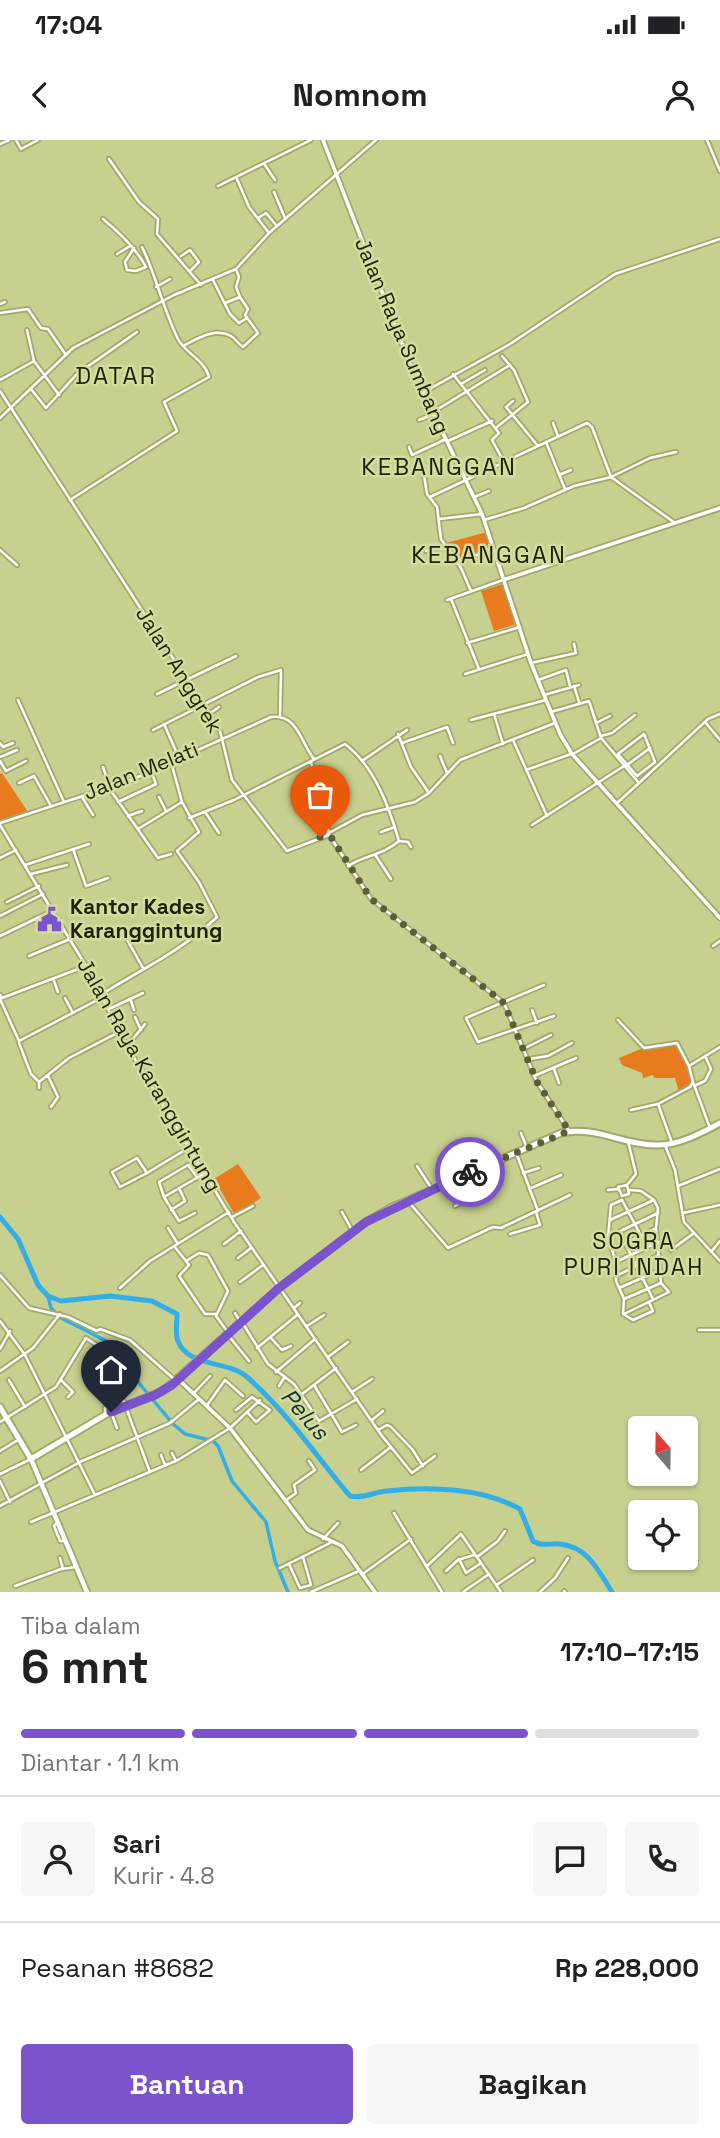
<!DOCTYPE html>
<html lang="id">
<meta charset="utf-8">
<style>
:root{--surface:#fff;--page:#f6f6f6;--text:#202124;--muted:#757577;--line:#e0e0e0;--accent:#7a53cd}
body{margin:0;font-family:"Space Grotesk",sans-serif;background:var(--page);color:var(--text);height:100vh;display:flex;flex-direction:column;font-size:26px;white-space:nowrap}
*{box-sizing:border-box;margin:0}
p{font-size:23px;color:var(--muted)}
.icon{flex:none;width:38px;height:38px;fill:none;stroke:currentColor;stroke-width:2;stroke-linecap:round;stroke-linejoin:round}
.map{position:relative;height:1452px;overflow:hidden}
.panel{display:flex;flex-direction:column;background:var(--surface);flex:1}
.panel>*{flex:none}
.needle{width:46px;rotate:340deg}
.controls{position:absolute;left:628px;top:1276px;display:grid;gap:14px}
.controls a{display:grid;place-items:center;width:70px;height:70px;border-radius:7px;background:var(--surface);box-shadow:0 2px 5px #0004;font-size:35px}
.pin{position:absolute;display:grid;place-items:center;width:60px;height:60px;color:#fff;margin:-72px -30px;border-radius:50% 50% 50% 0;rotate:-45deg;box-shadow:0 0 7px #0007}
.pin .icon{rotate:45deg}
.courier{position:absolute;display:grid;place-items:center;width:70px;height:70px;margin:-35px;border:5px solid #7a53cd;border-radius:50%;background:#fff;color:#222;box-shadow:0 2px 9px #0007}
.headline em{font-style:normal;font-weight:700}
.headline div{display:flex;flex-direction:column-reverse}
.headline{display:flex;align-items:center;justify-content:space-between;height:119px;padding:0 21px}
h1{font-size:46px;font-weight:700;line-height:52px}
.bar{display:grid;grid-template-columns:repeat(4,1fr);gap:10px 7px;align-content:center;height:84px;padding:0 21px}
.bar i{height:9px;border-radius:5px;background:var(--line)}
.bar .active{background:var(--accent)}
.bar p{grid-column:span 4}
.line{display:flex;align-items:center;gap:18px;padding:0 21px;border-top:2px solid var(--line)}
.line div{flex:1}
.round{display:grid;place-items:center;flex:none;width:74px;height:74px;border-radius:7px;background:var(--page)}
.cta{display:flex;gap:14px;margin-top:auto;padding:14px 21px}
.cta a{flex:1;height:80px;border-radius:7px;background:var(--accent);color:#fff;font-size:28px;font-weight:700;line-height:80px;text-align:center}
.cta a+a{background:var(--page);color:var(--text)}
.status{display:flex;justify-content:space-between;align-items:center;height:49px;padding:0 35px;background:var(--surface);direction:ltr}
.status svg{height:19px;fill:currentColor}
header{display:flex;justify-content:space-between;align-items:center;height:91px;padding:0 21px;background:var(--surface);font-size:32px;font-weight:700}
.map>svg:first-child{display:block}
</style>
<div class="status"><b>17:04</b><svg viewBox="0 0 49 12"><path d="M0 12V9h3v3zM5 12V6h3v6zM10 12V3h3v9zM15 12V0h3v12zM26 1h20v11H26zM47 4h2v5h-2z"/></svg></div>
<header><svg class="icon" aria-label="back" viewBox="0 0 24 24"><path d="M15 5l-7 7 7 7"/></svg>Nomnom<svg class="icon" aria-label="person" viewBox="0 0 24 24"><circle cx="12" cy="8" r="4"/><path d="M4 21q1-7 8-7t8 7"/></svg></header>
<div class="map">
<svg width="720" height="1452" viewBox="0 0 720 1452">
<rect width="100%" height="100%" fill="#c8d090"/>
<path fill="#e77b1e" d="M487,392l6,16 -35,12 -12,-17z
M503,444l13,40 -22,7 -13,-40z
M2,633l26,39 -28,8v-46z
M671,903h6l11,23 3,19 -12,7 -4,-14h-21l-1,-3 -10,3 -1,-5 -20,-8 -3,-7 24,-10 6,2z
M238,1024l23,34 -26,17 -21,-36z"/>
<g fill="none" stroke-linecap="round" stroke-linejoin="round">
<path stroke="#34aee7" stroke-width="3.5" d="M48,1156l3,12 8,9 65,33 15,33 34,41 12,10 28,7 5,5 14,35 34,41 9,39 13,31"/>
<path stroke="#34aee7" stroke-width="5" d="M0,1077l18,22 20,46 10,11 13,5 49,-5 42,5 25,13c0,8 -2,20 1,27 9,26 52,20 69,36 40,35 69,79 103,119 14,3 23,-4 37,-5 43,-5 95,-3 133,18l13,32c10,6 17,2 27,3 28,3 38,26 52,48"/>
<defs>
<path id="minor" d="M16,0l5,9 17,-9
M707,0l13,31
M0,4l9,-4
M109,19l30,43 19,17 -1,15 44,51
M265,25l10,15
M237,39l12,28 20,26
M218,46l93,-46
M274,52l11,26
M258,78l8,-5 10,12
M103,79c17,14 33,29 43,48
M134,108l-9,14 2,8 9,1 10,-4
M117,114l13,-8
M181,116l9,-6 9,12 -8,8
M213,140l17,34 9,9 8,-5
M156,147l14,-8
M225,163l15,-6 -4,-10 3,-10 -3,-8
M0,164l5,-2
M0,173l28,-4 13,19 7,1 18,26
M27,190l7,31 25,34
M183,206c14,-7 32,-19 48,-10 5,3 7,8 12,11l15,-14 -13,-18 3,-6 -8,-12
M453,234l46,59 -7,7 12,22
M0,240l34,-19
M461,244l24,-14
M31,249l15,19 31,-34 60,-42
M0,251l220,340 12,49 55,71 42,-16 42,64 133,104 33,79 32,49
M424,252l86,-48 105,-70 105,-35
M513,261l-7,6 32,39
M433,272l77,-47
M0,278l73,-70 101,-53 62,-26 33,-36 107,-93
M419,280l15,-6
M553,283l5,13
M497,287l31,-25 -14,-32 -12,-14
M448,301l44,-20
M546,302l19,47
M409,307l3,8 34,-16
M424,335l3,19 10,13 4,32 20,29 10,23
M559,335l12,-5
M430,357l157,-74 5,4 19,50 64,46
M474,357l15,-6
M70,360l107,-69 -13,-29 45,-25c-4,-17 -24,-24 -31,-38 -15,-30 -22,-64 -36,-92
M439,379l43,-5
M484,380l40,-12 50,-22 37,-9 39,-19 26,-6
M0,410l17,15
M426,411l17,-5
M457,422l37,-13
M451,459l28,70
M447,460l56,-20
M467,503l53,-16
M531,523l45,-10 -2,-9
M465,534l63,-20
M538,540l28,-10 4,16
M574,546l5,16
M157,554l79,-38
M544,555l35,-10
M18,560l46,102
M551,572l38,-11 12,37 -28,16
M209,574l10,-7
M494,574l9,30
M471,580l75,-20
M598,582l12,-6
M705,582l15,18
M164,584l15,34
M153,590l105,-53 23,-7 -1,46
M398,594l13,33 18,26
M644,594l11,28 -18,14 -19,-22z
M601,596l11,-3 23,-18
M602,599l37,44 -22,20
M513,600l34,76
M0,603l3,4 10,-4
M402,603l45,-16 6,16
M440,616l7,17
M0,617l17,-7
M0,621l6,10 20,-10
M362,621l45,-31
M311,622l18,71
M627,625l23,-17
M103,627l7,20
M526,630l45,-16
M19,643l15,-7 17,30
M639,643l69,-64 12,-5
M109,648l49,70 13,-4
M82,657l11,18
M159,657l7,14
M118,662l38,-18 -5,-13
M205,672l14,21
M128,676l14,-5
M189,678l45,-18 111,-56c30,23 44,63 54,97 -16,14 -34,14 -51,25
M0,683l129,-42 142,-64c26,-4 30,26 43,42
M0,685l86,141 41,80 107,176 148,214 30,37 23,-17
M532,685l92,-59
M138,689l44,-27
M381,692l14,-5
M327,694l35,-19 53,-13 14,-9 31,-33 95,-37
M399,701l9,1 3,5
M73,709l13,37 22,-8
M376,716l15,23
M0,718l16,-8
M25,725l64,-21
M31,734l36,-9
M7,762l32,-16
M0,776l43,-22
M124,794l19,34
M0,796l54,-26
M713,806l7,-5
M29,816l41,-17
M54,841l4,11
M544,845l-78,33 12,24 76,-26
M102,854c40,-25 81,-44 115,-77l-18,-35 -22,-31 22,-19 -17,-30 -11,-40
M0,855l2,3 84,-32
M65,858l8,15
M0,859l19,42 84,-44
M131,861l3,9
M109,869l34,-16
M532,870l5,13
M135,877l6,13
M618,880l26,28 33,-5 12,23
M19,903l12,31 8,8
M127,906l18,-22
M525,908l26,-13
M529,919l19,-3 24,-13
M554,929l5,14
M48,936l10,21 -7,10
M534,936l42,-18
M39,942l30,-24 50,-26
M693,942l17,46
M694,946l11,-5 6,-12 -6,-13
M39,948v-6
M631,970l27,-6
M521,993l5,13
M672,1003l-14,-39 32,-17 3,-5 -4,-16 31,-19
M665,1005l10,25 9,52 36,39
M480,1008l8,15
M517,1015l21,56
M417,1026l15,23
M147,1033l-27,14 -8,-15 25,-14 10,15 43,-26
M523,1033l16,-5
M627,1045l2,9 -7,2 -4,-9 9,-2 9,-11 -8,-33
M678,1046l42,-17
M529,1049l32,-14
M608,1050l10,-1
M630,1050l11,1 13,9
M164,1057l-5,-15 29,-17 9,12
M407,1060l41,48 45,-21 8,1 69,-33
M622,1060l-11,5 -3,32 8,25v19l8,18 -1,15
M622,1060l25,47
M455,1066l20,-10 -4,-21
M171,1070l14,-9 -6,-13
M342,1072l11,20
M195,1073l-16,8 -15,-24 41,-24
M683,1073l37,-8
M232,1077l21,-11
M610,1080l44,-20 4,8 -2,20 -44,22
M168,1088l10,16
M510,1094l30,-9 -4,-13
M608,1097l50,-24
M625,1103l28,56
M224,1104l17,-13
M174,1106l12,15 13,-8 9,2 20,36 -12,25 11,15
M671,1110l23,-17
M711,1112l9,-11
M238,1118l13,-10
M186,1121l3,4 -10,11 26,38h11
M616,1122l42,-20
M0,1135l29,33 39,9 29,14 3,-2 30,11 44,39
M618,1135l41,-20
M240,1142l23,-17
M120,1148l30,-27 79,-49
M619,1148l41,-18
M624,1159l37,-16 -5,-54
M294,1168l6,-5
M235,1173l5,8
M623,1174l10,6 20,-9 -4,-9
M624,1174l45,-22 -8,-9
M0,1181l25,34 70,140
M242,1182l26,42 26,20 25,37 38,-22
M307,1186l17,-11
M699,1190h21
M228,1195l21,26
M270,1197l12,13 9,-4
M257,1208l40,-33
M0,1209l10,-18
M328,1217l20,-15
M0,1231l33,-23 27,-34
M276,1232l39,-33
M9,1240l16,27
M62,1241l11,11 -5,5
M314,1245l28,47 14,-7
M279,1246l5,-8
M109,1248l10,-3
M352,1252l20,-13
M194,1253l16,-17
M302,1254l34,-26
M112,1262l3,8
M208,1264l17,-24 18,16
M105,1268v7
M236,1270l16,-13 18,13 -14,12 -9,-10
M111,1272l6,16
M372,1280l11,-9
M0,1282l56,-35 30,-49 24,16 2,16 38,102
M378,1290l9,-5 4,2 21,22 11,17
M0,1311l18,-11
M172,1313l4,8
M161,1315l4,10
M361,1330l30,-23
M0,1334l31,-15
M0,1341l10,21
M285,1361l11,-8 -2,-8 21,-15 -6,-9
M0,1366l80,-44 90,-39 29,-24
M394,1373l48,79
M31,1382l147,-62 52,-32 30,-28
M58,1382l-4,4 6,15h4
M323,1399l15,-16
M477,1417l21,-16 7,-10
M60,1418l3,11
M461,1419l13,-4
M289,1424l11,24 11,-3 -8,-28
M427,1426l34,-32 40,58
M280,1428l52,-26
M446,1431l13,-12 7,14 15,-10
M364,1433l47,-34
M498,1444l35,-24
M15,1446l46,-17 15,-2
M564,1451l1,1
M311,1452l48,-21
M463,1452l26,-18
M540,1452l15,-14 13,-20"/>
<path id="tertiary" d="M323,0l89,229 70,145 49,149 29,71 12,20 148,164
M506,439l214,-71
M179,1240l51,48 78,102 34,16 33,46"/>
<path id="secondary" d="M31,1319l56,133"/>
<path id="primary" d="M0,1267l31,52 79,-47 53,-21 116,-103 87,-66 26,-15 169,-74c34,-8 64,13 97,12 21,0 44,-12 62,-22"/>
</defs>
<use href="#minor" stroke="#a1a96a" stroke-width="6"/>
<use href="#tertiary" stroke="#a1a96a" stroke-width="7"/>
<use href="#secondary" stroke="#a1a96a" stroke-width="8"/>
<use href="#primary" stroke="#a1a96a" stroke-width="9"/>
<use href="#minor" stroke="#fff" stroke-width="2.5"/>
<use href="#tertiary" stroke="#fff" stroke-width="3.5"/>
<use href="#secondary" stroke="#fff" stroke-width="4.5"/>
<use href="#primary" stroke="#fff" stroke-width="5"/>
</g>
<g fill="none" stroke-linecap="round" stroke-linejoin="round">
<path stroke="#5a5f38" stroke-width="7" stroke-dasharray="0 12.6" d="M320,697h11l40,62 133,104 33,79 32,49 -99,41"/>
<path stroke="#7a53cd" stroke-width="9" d="M111,1272l44,-17 17,-10 107,-97 87,-66 104,-50"/>
</g>
<defs>
<symbol id="civic-bare" viewBox="-9 -9 18 18"><path d="M-.6-6.5H3V-4.5H.6V-3L4-1V1h2V6H-6V1h2V-1L-.6-3ZM-1.2 2.5V6h2.4V2.5Z" fill="#7a53cd" stroke="#d5dd9c" stroke-width="2.5" paint-order="stroke"/></symbol>
</defs>
<g fill-rule="evenodd">
<use href="#civic-bare" x="32" y="762" width="35" height="35"/>
</g>
<g text-anchor="middle" stroke-width="5" stroke-linejoin="round" paint-order="stroke">
<g font-size="21" fill="#1f2208" stroke="#d5dd9c">
<text transform="translate(402 196) rotate(67)" y="7">Jalan Raya Sumbang</text>
<text transform="translate(179 530) rotate(58)" y="7">Jalan Anggrek</text>
<text transform="translate(141 631) rotate(-22)" y="7">Jalan Melati</text>
<text transform="translate(149 935) rotate(60)" y="7">Jalan Raya Karanggintung</text>
</g>
<g font-size="21" font-weight="bold" fill="#1f2208" stroke="#d5dd9c" text-anchor="start">
<text x="70" y="774">Kantor Kades<tspan x="70" dy="24">Karanggintung</tspan></text>
</g>
<g font-size="23" letter-spacing="2" fill="#1f2208" stroke="#d5dd9c">
<text x="634" y="1109">SOGRA<tspan x="634" dy="26">PURI INDAH</tspan></text>
</g>
<g font-size="23" font-style="italic" fill="#152e3b" stroke="#d5dd9c">
<text transform="translate(305 1274) rotate(49)" y="8">Pelus</text>
</g>
<g font-size="24" letter-spacing="2" fill="#1f2208" stroke="#d5dd9c">
<text x="116" y="244">DATAR</text>
<text x="439" y="335">KEBANGGAN</text>
<text x="489" y="423">KEBANGGAN</text>
</g>
</g>
</svg>
<div class="controls">
<a><svg class="needle" viewBox="-14 -14 28 28"><path d="M0-13l5 13h-10z" fill="#e53935"/><path d="M0 13l5-13h-10z" fill="#757577"/></svg></a>
<a><svg class="icon" aria-label="locate" viewBox="0 0 24 24"><circle cx="12" cy="12" r="6"/><path d="M12 2v4M12 18v4M2 12h4M18 12h4"/></svg></a>
</div>
<div class="pin" style="left:320px;top:697px;background:#ea580c"><svg class="icon" aria-label="bag" viewBox="0 0 24 24"><path d="M5 8h14l-1 12H6zM9 8a3 3 0 0 1 6 0"/></svg></div>
<div class="pin" style="left:111px;top:1272px;background:#1f2937"><svg class="icon" aria-label="home" viewBox="0 0 24 24"><path d="M3 11l9-7 9 7M6 9v11h12V9"/></svg></div>
<div class="courier" style="left:470px;top:1032px"><svg class="icon" aria-label="bike" viewBox="0 0 24 24"><circle cx="6" cy="16" r="4"/><circle cx="18" cy="16" r="4"/><path d="M6 16l4-8h5l3 8M10 8l3 8H6M13 5h3"/></svg></div>
</div>
<section class="panel">
<div class="headline"><div><h1>6 mnt</h1><p>Tiba dalam</p></div><em>17:10–17:15</em></div>
<div class="bar"><i class="active"></i><i class="active"></i><i class="active"></i><i></i><p>Diantar · 1.1 km</p></div>
<div class="line" style="height:126px"><a class="round"><svg class="icon" aria-label="person" viewBox="0 0 24 24"><circle cx="12" cy="8" r="4"/><path d="M4 21q1-7 8-7t8 7"/></svg></a><div><b>Sari</b><p>Kurir · 4.8</p></div><a class="round"><svg class="icon" aria-label="chat" viewBox="0 0 24 24"><path d="M4 5h16v11H9l-5 4z"/></svg></a><a class="round"><svg class="icon" aria-label="phone" viewBox="0 0 24 24"><path d="M5 4h4l2 5-3 2q2 4 5 5l2-3 5 2v4C11 20 4 13 5 4z"/></svg></a></div>
<div class="line" style="height:91px"><div>Pesanan #8682</div><b>Rp 228,000</b></div>
<div class="cta"><a>Bantuan</a><a>Bagikan</a></div>
</section>
